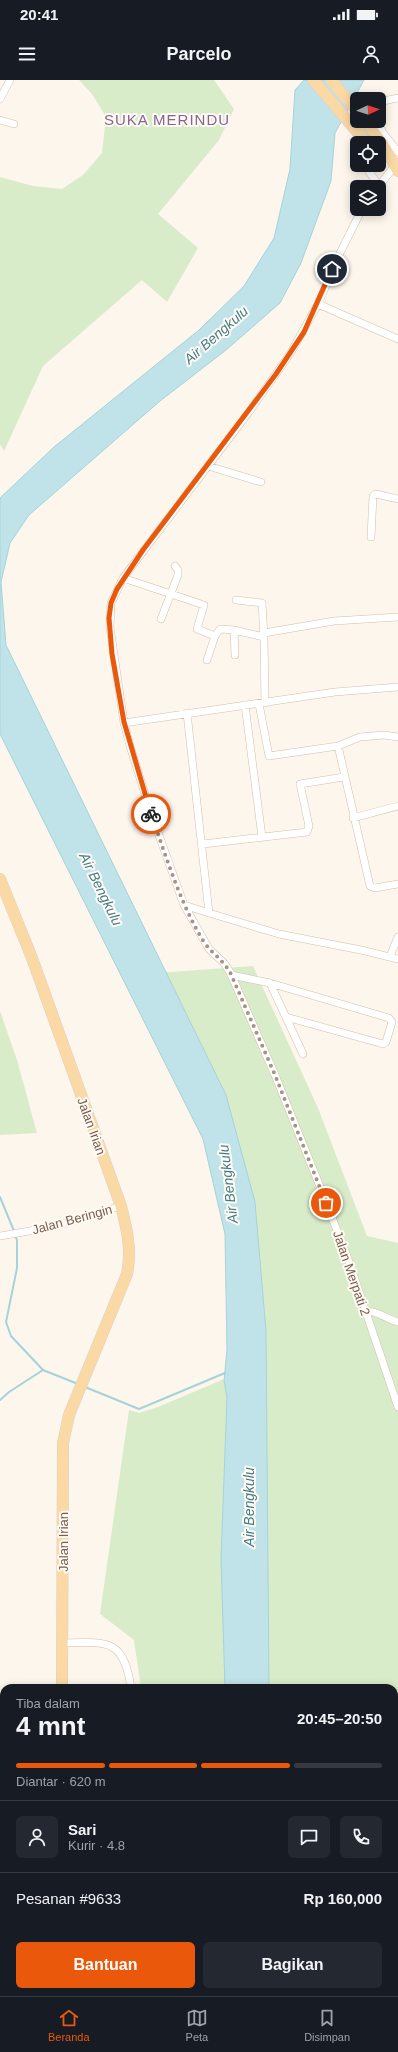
<!DOCTYPE html>
<html lang="id">
<meta charset="utf-8">
<style>
:root{--surface:#171b24;--page:#242831;--text:#f1f3f6;--muted:#9ea1a6;--line:#363941;--accent:#ea580c}
body{margin:0;font-family:Arial,sans-serif;background:var(--page);color:var(--text);height:100vh;display:flex;flex-direction:column;font-size:15px;white-space:nowrap}
*{box-sizing:border-box;margin:0}
p{font-size:13px;color:var(--muted)}
.icon{flex:none;width:22px;height:22px;fill:none;stroke:currentColor;stroke-width:2;stroke-linecap:round;stroke-linejoin:round}
.map{position:relative;flex:1;overflow:hidden}
.panel{position:absolute;left:0px;top:1604px;width:398px;height:312px;display:flex;flex-direction:column;background:var(--surface);border-radius:12px 12px 0 0;box-shadow:0 2px 10px #0003}
.panel>*{flex:none}
.needle{width:26px;rotate:86deg}
.buttons{position:absolute;left:350px;top:12px;display:grid;gap:8px}
.buttons a{display:grid;place-items:center;width:36px;height:36px;border-radius:6px;background:var(--surface);box-shadow:0 2px 10px #0003;font-size:20px}
.pin{position:absolute;display:grid;place-items:center;width:34px;height:34px;color:#fff;margin:-17px;border:2px solid #fff;border-radius:50%;box-shadow:0 1px 4px #0007}
.courier{position:absolute;display:grid;place-items:center;width:40px;height:40px;margin:-20px;border:3px solid #ea580c;border-radius:50%;background:#fff;color:#222;box-shadow:0 1px 5px #0007}
.summary em{font-style:normal;font-weight:600}
.summary div{display:flex;flex-direction:column-reverse}
.summary{display:flex;align-items:center;justify-content:space-between;height:68px;padding:0 16px}
h1{font-size:26px;font-weight:600;line-height:30px}
.bar{display:grid;grid-template-columns:repeat(4,1fr);gap:6px 4px;align-content:center;height:48px;padding:0 16px}
.bar i{height:5px;border-radius:3px;background:var(--line)}
.bar .current{background:var(--accent)}
.bar p{grid-column:span 4}
.line{display:flex;align-items:center;gap:10px;padding:0 16px;border-top:1px solid var(--line)}
.line div{flex:1}
.round{display:grid;place-items:center;flex:none;width:42px;height:42px;border-radius:6px;background:var(--page)}
.primary-button{display:flex;gap:8px;margin-top:auto;padding:8px 16px}
.primary-button a{flex:1;height:46px;border-radius:6px;background:var(--accent);color:#fff;font-size:16px;font-weight:600;line-height:46px;text-align:center}
.primary-button a+a{background:var(--page);color:var(--text)}
.status{display:flex;justify-content:space-between;align-items:center;height:28px;padding:0 20px;background:var(--surface);direction:ltr}
.status svg{height:11px;fill:currentColor}
header{display:flex;justify-content:space-between;align-items:center;height:52px;padding:0 16px;background:var(--surface);font-size:18px;font-weight:600}
.tab-bar{display:flex;justify-content:space-around;align-items:center;height:56px;border-top:1px solid var(--line);background:var(--surface);font-size:11px;color:var(--muted)}
.tab-bar a{display:grid;justify-items:center;gap:2px}
.tab-bar .current{color:var(--accent)}
.map>svg:first-child{display:block}
</style>
<div class="status"><b>20:41</b><svg viewBox="0 0 49 12"><path d="M0 12V9h3v3zM5 12V6h3v6zM10 12V3h3v9zM15 12V0h3v12zM26 1h20v11H26zM47 4h2v5h-2z"/></svg></div>
<header><svg class="icon" aria-label="menu" viewBox="0 0 24 24"><path d="M4 6h16M4 12h16M4 18h16"/></svg>Parcelo<svg class="icon" aria-label="person" viewBox="0 0 24 24"><circle cx="12" cy="8" r="4"/><path d="M4 21q1-7 8-7t8 7"/></svg></header>
<div class="map">
<svg width="398" height="1916" viewBox="0 0 398 1916">
<rect width="100%" height="100%" fill="#fdf6ec"/>
<path fill="#d8ecc9" d="M79,0h135l20,29 -15,31 -61,74 40,34 -31,54 -25,-22 -99,86 -39,85 -4,-7v-267l33,9 29,3 21,-14 19,-22 4,-36 -14,-23z
M253,886l65,142 49,128 31,7v753h-270v-4h266v-304h-253l-7,-48 -34,-26 29,-204 10,3 19,-6 78,-33 24,-34 -102,-367z
M0,931l17,49 20,73 -37,2z
M0,1815l4,1v96h7l1,4h-12z"/>
<path fill="#bfe3e8" stroke="#a5d3da" d="M304,0h60l-29,53 -4,48 -30,82 -21,40 -54,47 -66,51 -131,114 -19,28 -9,39 5,63 220,450 29,107 11,129 3,357h-44l-4,-129 6,-162 -3,-16 3,-32 -2,-115 -22,-95 -203,-405v-236l54,-51 145,-117 45,-44 30,-48 16,-69 5,-79z
M221,1912h43v4h-44z"/>
<g fill="none" stroke-linecap="round" stroke-linejoin="round">
<path stroke="#a5d3da" stroke-width="2" d="M0,1117l14,34
M15,1155l2,5v28l-11,54 5,14 32,34 35,14
M85,1307l54,22 86,-36
M0,1320l9,-8 34,-22"/>
<defs>
<path id="minor" d="M0,19l10,-19
M379,22l19,-4
M0,40l14,4
M377,41l6,12 15,19
M368,90l11,16
M378,107l19,-24
M362,129l-23,46 -21,49 -28,50 -41,58 -126,166 -12,25 -1,24 14,96 6,23 20,64 34,95 25,44 15,14 6,9 45,103 46,114 27,70 50,148
M318,224l80,35
M208,386l53,16
M371,457l2,-41 3,-2 22,5
M123,498l81,27 -7,24 18,7 5,-7 14,1
M236,520l26,3 2,34 1,66
M161,539l17,-44v-5l-3,-4
M264,553l70,-12 64,-4
M235,575l-1,-25 30,7
M207,580l8,-24
M259,624l10,52 69,-10 22,-9 24,-2 14,2
M245,625l17,132
M187,633l22,200 70,21 82,16 37,9
M124,643l211,-31 63,-5
M338,666l32,140 5,2 23,-4
M353,738l45,-12
M203,764l104,-12 2,-6 -9,-42 44,-7
M184,825l25,8
M390,876l8,-19
M231,895l39,8 119,35 3,4 -6,20 -3,2 -97,-27
M270,903l33,71
M0,1156l53,-9 68,-21
M365,1231c15,0 20,8 33,11
M63,1563c44,-1 61,-5 68,45
M126,1916l1,-4"/>
<path id="primary" d="M313,0l54,63
M331,0l26,31
M365,41l17,22 16,28
M0,799l32,79 89,248c6,23 11,45 6,68l-58,141 -6,28 -1,245
M57,1916v-4"/>
</defs>
<use href="#minor" stroke="#d1beb0" stroke-width="8"/>
<use href="#primary" stroke="#dad1cd" stroke-width="12"/>
<use href="#minor" stroke="#fff" stroke-width="7"/>
<use href="#primary" stroke="#fbd9a5" stroke-width="11"/>
</g>
<g fill="none" stroke-linecap="round" stroke-linejoin="round">
<path stroke="#a89285" stroke-width="4" stroke-dasharray="0 7.2" d="M151,734c15,42 28,86 51,125 8,13 20,20 28,33l45,103 51,128"/>
<path stroke="#ea580c" stroke-width="5" d="M151,734l-27,-92 -12,-68 -3,-36 2,-15 6,-14 26,-39 133,-176 28,-42 28,-63"/>
</g>
<g text-anchor="middle" stroke-width="4" stroke-linejoin="round" paint-order="stroke">
<g font-size="13" fill="#7a5c4d" stroke="#fffaf3">
<text transform="translate(92 1046) rotate(70)" y="5">Jalan Irian</text>
<text transform="translate(72 1139) rotate(-15)" y="5">Jalan Beringin</text>
<text transform="translate(352 1193) rotate(71)" y="5">Jalan Merpati 2</text>
<text transform="translate(63 1462) rotate(-90)" y="5">Jalan Irian</text>
</g>
<g font-size="14" font-style="italic" fill="#437c86" stroke="#fffaf3">
<text transform="translate(216 255) rotate(-41)" y="5">Air Bengkulu</text>
<text transform="translate(101 809) rotate(64)" y="5">Air Bengkulu</text>
<text transform="translate(228 1104) rotate(-97)" y="5">Air Bengkulu</text>
<text transform="translate(249 1427) rotate(-90)" y="5">Air Bengkulu</text>
</g>
<g font-size="15" letter-spacing="1" fill="#846695" stroke="#fffaf3">
<text x="167" y="45">SUKA MERINDU</text>
</g>
</g>
</svg>
<div class="buttons">
<a><svg class="needle" viewBox="-14 -14 28 28"><path d="M0-13l5 13h-10z" fill="#e53935"/><path d="M0 13l5-13h-10z" fill="#9ea1a6"/></svg></a>
<a><svg class="icon" aria-label="locate" viewBox="0 0 24 24"><circle cx="12" cy="12" r="6"/><path d="M12 2v4M12 18v4M2 12h4M18 12h4"/></svg></a>
<a><svg class="icon" aria-label="layers" viewBox="0 0 24 24"><path d="M12 4l9 5-9 5-9-5zM3 14l9 5 9-5"/></svg></a>
</div>
<div class="pin" style="left:326px;top:1123px;background:#ea580c"><svg class="icon" aria-label="bag" viewBox="0 0 24 24"><path d="M5 8h14l-1 12H6zM9 8a3 3 0 0 1 6 0"/></svg></div>
<div class="pin" style="left:332px;top:189px;background:#1f2937"><svg class="icon" aria-label="home" viewBox="0 0 24 24"><path d="M3 11l9-7 9 7M6 9v11h12V9"/></svg></div>
<div class="courier" style="left:151px;top:734px"><svg class="icon" aria-label="bike" viewBox="0 0 24 24"><circle cx="6" cy="16" r="4"/><circle cx="18" cy="16" r="4"/><path d="M6 16l4-8h5l3 8M10 8l3 8H6M13 5h3"/></svg></div>
<section class="panel">
<div class="summary"><div><h1>4 mnt</h1><p>Tiba dalam</p></div><em>20:45–20:50</em></div>
<div class="bar"><i class="current"></i><i class="current"></i><i class="current"></i><i></i><p>Diantar · 620 m</p></div>
<div class="line" style="height:72px"><a class="round"><svg class="icon" aria-label="person" viewBox="0 0 24 24"><circle cx="12" cy="8" r="4"/><path d="M4 21q1-7 8-7t8 7"/></svg></a><div><b>Sari</b><p>Kurir · 4.8</p></div><a class="round"><svg class="icon" aria-label="chat" viewBox="0 0 24 24"><path d="M4 5h16v11H9l-5 4z"/></svg></a><a class="round"><svg class="icon" aria-label="phone" viewBox="0 0 24 24"><path d="M5 4h4l2 5-3 2q2 4 5 5l2-3 5 2v4C11 20 4 13 5 4z"/></svg></a></div>
<div class="line" style="height:52px"><div>Pesanan #9633</div><b>Rp 160,000</b></div>
<div class="primary-button"><a>Bantuan</a><a>Bagikan</a></div>
</section>
</div>
<nav class="tab-bar">
<a class="current"><svg class="icon" aria-label="home" viewBox="0 0 24 24"><path d="M3 11l9-7 9 7M6 9v11h12V9"/></svg>Beranda</a>
<a><svg class="icon" aria-label="map" viewBox="0 0 24 24"><path d="M3 6l6-2 6 2 6-2v14l-6 2-6-2-6 2zM9 4v14M15 6v14"/></svg>Peta</a>
<a><svg class="icon" aria-label="saved" viewBox="0 0 24 24"><path d="M7 4h10v16l-5-4-5 4z"/></svg>Disimpan</a>
</nav>
